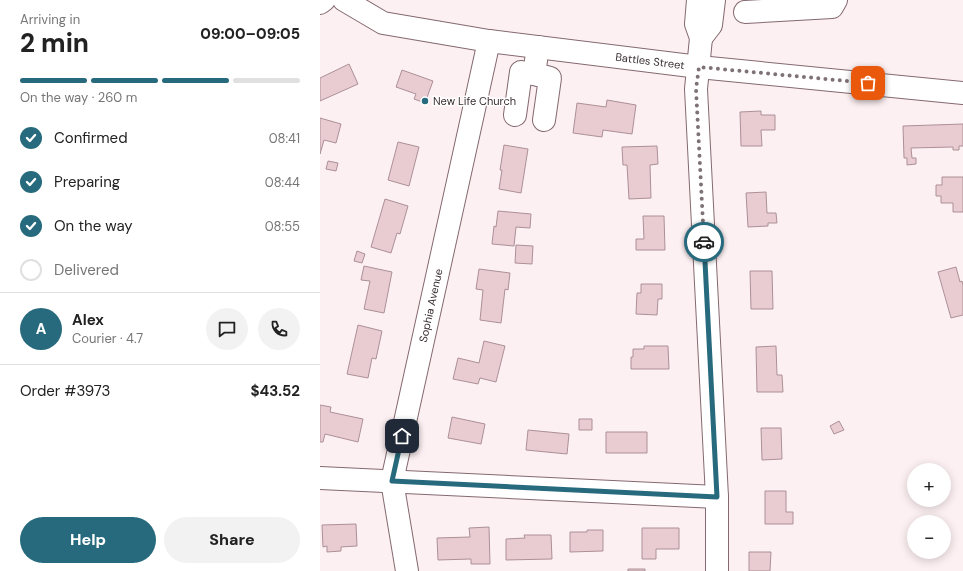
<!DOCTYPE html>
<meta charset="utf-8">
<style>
:root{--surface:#fff;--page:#f2f2f2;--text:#222;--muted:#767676;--line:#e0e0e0;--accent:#286a7d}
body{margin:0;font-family:"DM Sans",sans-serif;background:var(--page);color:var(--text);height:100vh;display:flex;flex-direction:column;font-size:15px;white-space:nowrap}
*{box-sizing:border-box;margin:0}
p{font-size:13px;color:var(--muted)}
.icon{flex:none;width:22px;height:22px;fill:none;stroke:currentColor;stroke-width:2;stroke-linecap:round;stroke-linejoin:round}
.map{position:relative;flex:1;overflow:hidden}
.details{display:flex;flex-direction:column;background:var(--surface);width:320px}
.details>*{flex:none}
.controls{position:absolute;left:587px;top:463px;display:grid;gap:8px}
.controls a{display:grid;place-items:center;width:44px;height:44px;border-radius:50%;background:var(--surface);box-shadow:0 2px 10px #0003;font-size:20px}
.pin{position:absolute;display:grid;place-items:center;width:34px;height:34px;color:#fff;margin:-17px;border-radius:8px;box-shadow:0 2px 6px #0006}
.courier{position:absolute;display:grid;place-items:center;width:40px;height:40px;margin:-20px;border:3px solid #286a7d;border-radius:50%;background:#fff;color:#222;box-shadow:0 1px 5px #0007}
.overview em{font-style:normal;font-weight:800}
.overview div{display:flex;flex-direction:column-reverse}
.overview{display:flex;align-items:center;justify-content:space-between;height:68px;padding:0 20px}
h1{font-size:26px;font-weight:800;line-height:30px}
.bar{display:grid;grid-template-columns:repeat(4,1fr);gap:6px 4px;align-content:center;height:48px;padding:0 20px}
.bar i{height:5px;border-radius:3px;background:var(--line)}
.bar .on{background:var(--accent)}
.bar p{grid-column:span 4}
.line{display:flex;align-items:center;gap:10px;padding:0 20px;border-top:1px solid var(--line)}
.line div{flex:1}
.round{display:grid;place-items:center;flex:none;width:42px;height:42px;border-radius:21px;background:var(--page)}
ol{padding:0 20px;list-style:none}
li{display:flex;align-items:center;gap:12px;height:44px}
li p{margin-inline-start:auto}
li .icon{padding:4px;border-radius:50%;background:var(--accent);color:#fff;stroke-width:4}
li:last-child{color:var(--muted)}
li i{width:22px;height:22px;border:2px solid var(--line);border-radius:50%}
.primary-button{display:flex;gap:8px;margin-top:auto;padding:8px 20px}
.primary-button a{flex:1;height:46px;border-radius:24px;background:var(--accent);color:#fff;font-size:16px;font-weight:800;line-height:46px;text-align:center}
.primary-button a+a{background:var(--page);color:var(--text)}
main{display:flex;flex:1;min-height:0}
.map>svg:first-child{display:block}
</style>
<main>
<section class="details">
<div class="overview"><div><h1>2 min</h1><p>Arriving in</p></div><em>09:00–09:05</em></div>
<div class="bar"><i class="on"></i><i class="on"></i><i class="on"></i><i></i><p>On the way · 260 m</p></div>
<ol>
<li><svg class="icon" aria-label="check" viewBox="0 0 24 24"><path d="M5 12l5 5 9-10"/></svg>Confirmed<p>08:41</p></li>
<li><svg class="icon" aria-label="check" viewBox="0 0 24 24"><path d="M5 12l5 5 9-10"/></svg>Preparing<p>08:44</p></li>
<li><svg class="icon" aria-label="check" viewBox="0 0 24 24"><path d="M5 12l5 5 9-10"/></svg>On the way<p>08:55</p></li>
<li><i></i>Delivered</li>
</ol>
<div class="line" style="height:72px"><b class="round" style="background:var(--accent);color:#fff">A</b><div><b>Alex</b><p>Courier · 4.7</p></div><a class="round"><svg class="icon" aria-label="chat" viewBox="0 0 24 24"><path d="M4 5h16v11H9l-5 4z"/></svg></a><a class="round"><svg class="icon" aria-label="phone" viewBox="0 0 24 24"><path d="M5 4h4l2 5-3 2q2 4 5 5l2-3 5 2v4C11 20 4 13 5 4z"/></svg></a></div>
<div class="line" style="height:52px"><div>Order #3973</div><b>$43.52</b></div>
<div class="primary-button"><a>Help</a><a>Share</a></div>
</section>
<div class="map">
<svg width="643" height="571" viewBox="0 0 643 571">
<rect width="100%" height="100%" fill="#fdf0f3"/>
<path fill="#e9cbd2" stroke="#ac9097" d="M29,64l9,20 -38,17v-23z
M82,70l31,11 -8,22 -11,-4 2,-5 -20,-7z
M287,100l29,5 -4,29 -29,-4 -1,7 -29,-4 4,-30 29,4z
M441,111v4h14v15h-14l1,16h-21l-1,-34z
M0,118l21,6 -5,19 -12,-3 -4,14z
M643,124v22h-4v4h-6v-3l-42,1 1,10h4v6l-9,1v-7h-3l-1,-32z
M78,142l21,5 -10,39 -21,-6z
M184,145l24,4 -7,44 -22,-4 3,-19h-2z
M337,146l1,18 -8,1 1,33 -22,1 -2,-34h-4l-1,-18z
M8,161l10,2 -2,8 -10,-2z
M622,177h21v35h-10v-9h-12v-7h-5v-11h6z
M446,192l1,21h9l1,10h-9v3l-20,1 -2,-34z
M65,199l23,7 -8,28 -3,-1 -6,20 -20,-6z
M178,211l33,3 -1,14 -14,-1 -2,19 -22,-2 2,-18 2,1z
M323,216h21l1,34h-29v-11h8z
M196,245l17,1 -1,18 -17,-1z
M37,251l8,3 -3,9 -8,-2z
M44,266l28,6 -8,41 -20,-4 6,-28 -9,-1z
M636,267l4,15 2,-1 1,4v30l-12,3 -13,-46z
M159,269l31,4 -2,17 -3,-1 -4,34 -21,-3 3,-30 -7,-1z
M430,271h22l1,38h-22z
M321,284h21v15h-4l-1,16 -21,-1 1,-21h4z
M38,325l24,6 -6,28 -4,-1 -4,20 -21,-4z
M164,341l21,5 -9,36 -16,-4 -2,6 -25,-5 5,-21 21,5z
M324,346h24l1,23h-38v-12h2v-8h11z
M456,346l1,29h5l1,17h-26l-1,-45z
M0,405l11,2 -1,5 33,7 -5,23 -33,-8 -2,8h-3z
M132,417l33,7 -4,20 -33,-6z
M259,419h13v11h-13z
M519,421l5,9 -10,4 -4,-8z
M441,428h20l1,31 -20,1z
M208,430l41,4 -2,20 -41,-4z
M286,432h41v21h-41z
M445,491h21v21h7v12h-28z
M36,524l1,22 -16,1v4l-14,1v-6l-4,1 -1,-22z
M169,527l1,37h-19v-5l-33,1 -1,-22 33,-1 -1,-9z
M322,528h37v21h-23v10h-14z
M267,530h16v21l-33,1v-20h17z
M204,535h27l1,24 -46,1v-21l19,-1z
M429,552h22l-1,19h-21z
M308,569h17v2h-17z"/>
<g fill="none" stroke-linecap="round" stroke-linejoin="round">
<defs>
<g id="minor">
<path id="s1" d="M24,0l39,23 106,18 210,26 264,26"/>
<path d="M378,0l-2,24 5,14 -5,51 21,408v74"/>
<path d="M0,3l4,-3"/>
<path d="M425,12l87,-5 4,-7"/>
<path d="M381,38l10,-13 3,-25"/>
<path d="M214,74l16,4 -6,42"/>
<path d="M195,115l6,-43 13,2 4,-27"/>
<path d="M0,478l397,19"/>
<path id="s2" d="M87,571l-15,-90 97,-440"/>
</g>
</defs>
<use href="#minor" stroke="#83696f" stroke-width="24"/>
<use href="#minor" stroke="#fff" stroke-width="22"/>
</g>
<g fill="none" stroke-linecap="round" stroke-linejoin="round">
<path stroke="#7e7275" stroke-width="4" stroke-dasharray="0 7.2" d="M384,242l-8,-153 3,-22 169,16"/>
<path stroke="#286a7d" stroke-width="5" d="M82,436l-10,45 325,16 -13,-255"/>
</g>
<circle fill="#286a7d" stroke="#fff" stroke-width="1.5" cx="105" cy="101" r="4"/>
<g text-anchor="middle" stroke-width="3" stroke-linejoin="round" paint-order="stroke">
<g font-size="11" fill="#3a2e31" stroke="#fff">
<text dy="4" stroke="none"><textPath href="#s1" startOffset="315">Battles Street</textPath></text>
<text dy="4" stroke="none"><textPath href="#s2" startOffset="271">Sophia Avenue</textPath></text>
</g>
<g font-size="11" fill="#3a2e31" stroke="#fff" text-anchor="start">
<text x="113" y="105">New Life Church</text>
</g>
</g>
</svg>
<div class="controls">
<a>+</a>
<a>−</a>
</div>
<div class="pin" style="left:548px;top:83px;background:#ea580c"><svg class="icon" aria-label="bag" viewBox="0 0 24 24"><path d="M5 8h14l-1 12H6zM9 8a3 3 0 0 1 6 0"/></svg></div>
<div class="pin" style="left:82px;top:436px;background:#1f2937"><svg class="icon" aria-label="home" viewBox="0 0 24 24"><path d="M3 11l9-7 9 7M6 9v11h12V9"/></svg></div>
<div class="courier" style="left:384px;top:242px"><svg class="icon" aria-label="car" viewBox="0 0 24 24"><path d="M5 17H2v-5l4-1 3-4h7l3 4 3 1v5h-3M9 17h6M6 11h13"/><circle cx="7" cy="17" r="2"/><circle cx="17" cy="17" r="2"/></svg></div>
</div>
</main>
